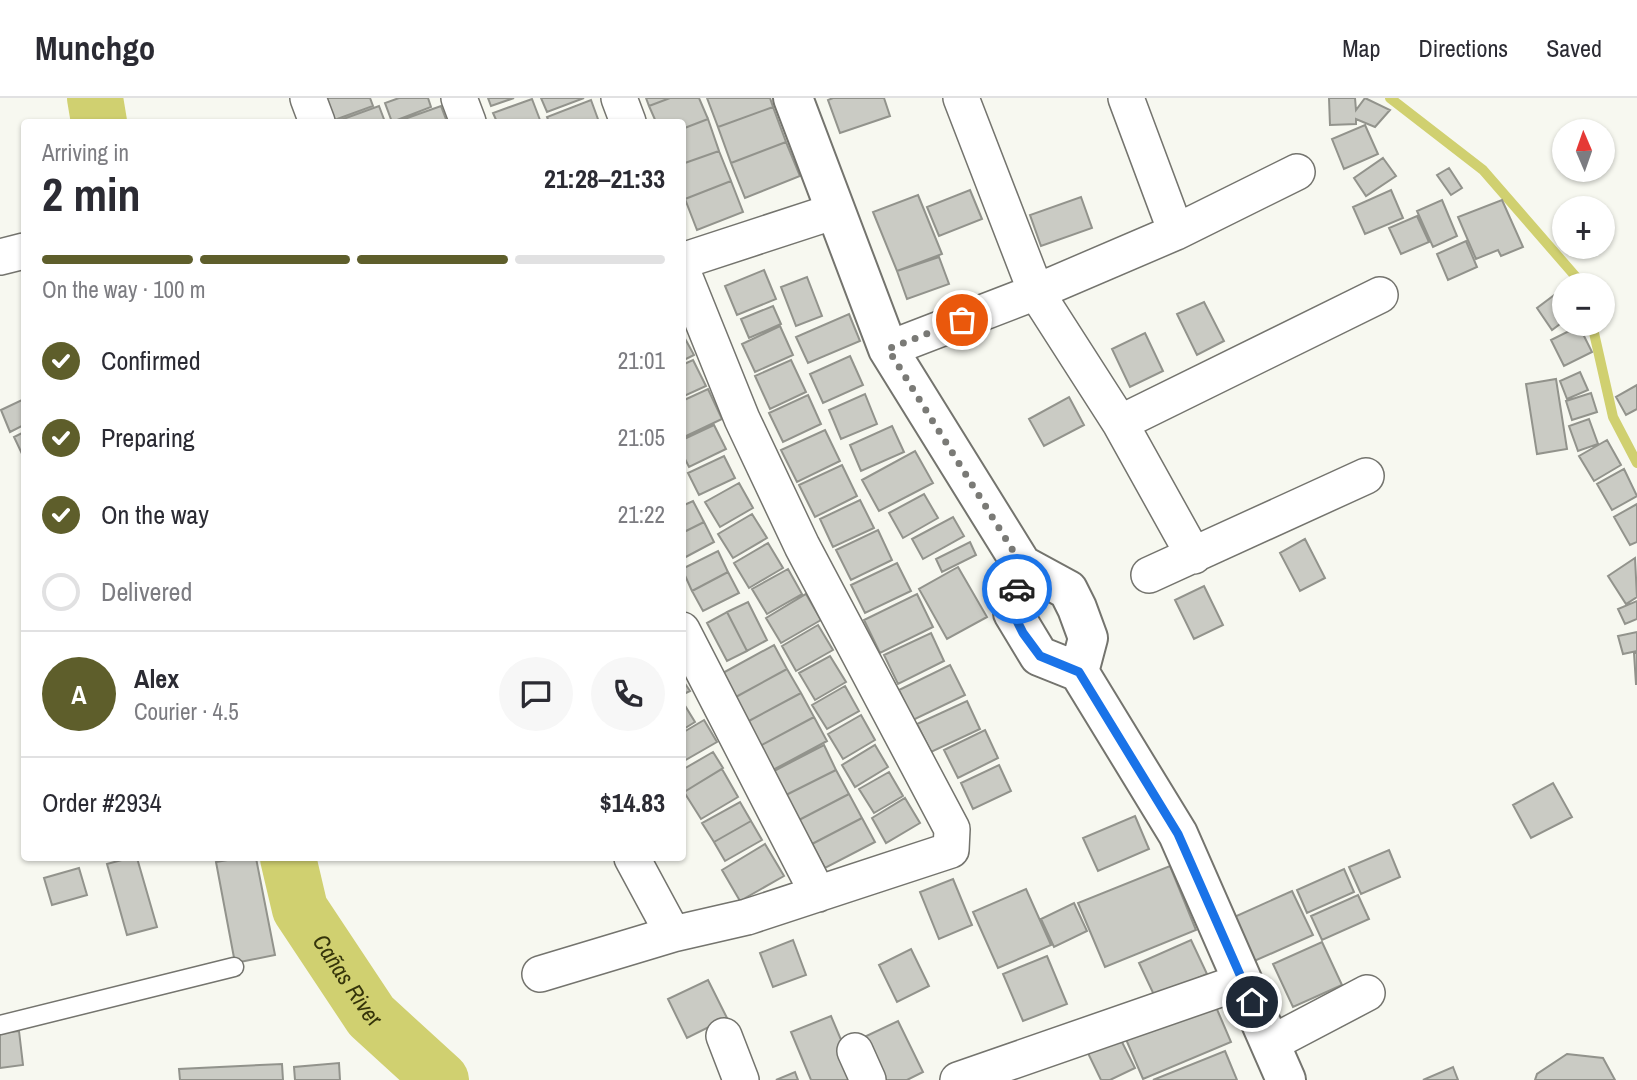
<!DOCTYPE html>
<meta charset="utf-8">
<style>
:root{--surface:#fff;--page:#f7f7f7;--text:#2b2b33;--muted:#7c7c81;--line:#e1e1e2;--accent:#5e5e2b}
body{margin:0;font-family:"Archivo Narrow",sans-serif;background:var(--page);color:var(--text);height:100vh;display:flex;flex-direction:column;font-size:26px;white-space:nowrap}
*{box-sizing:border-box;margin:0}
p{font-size:23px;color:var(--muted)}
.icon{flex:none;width:38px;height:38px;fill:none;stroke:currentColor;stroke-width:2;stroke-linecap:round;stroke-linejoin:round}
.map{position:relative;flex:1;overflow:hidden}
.panel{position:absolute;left:21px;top:21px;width:665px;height:742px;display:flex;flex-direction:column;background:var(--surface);border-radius:7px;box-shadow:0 2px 5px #0004}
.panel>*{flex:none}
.needle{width:46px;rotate:358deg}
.fabs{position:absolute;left:1552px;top:21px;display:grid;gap:14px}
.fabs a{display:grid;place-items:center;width:63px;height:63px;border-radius:50%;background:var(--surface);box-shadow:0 2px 5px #0004;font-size:35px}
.pin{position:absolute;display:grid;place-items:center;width:60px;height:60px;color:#fff;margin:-30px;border:4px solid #fff;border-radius:50%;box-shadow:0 2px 7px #0007}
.courier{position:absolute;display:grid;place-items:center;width:70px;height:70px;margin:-35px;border:5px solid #1a73e8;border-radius:50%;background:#fff;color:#222;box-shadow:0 2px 9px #0007}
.overview em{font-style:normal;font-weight:700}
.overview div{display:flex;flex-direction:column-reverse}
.overview{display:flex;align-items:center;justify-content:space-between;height:119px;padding:0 21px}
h1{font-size:46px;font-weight:700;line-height:52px}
.bar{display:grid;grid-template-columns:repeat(4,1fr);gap:10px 7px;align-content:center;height:84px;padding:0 21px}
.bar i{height:9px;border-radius:5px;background:var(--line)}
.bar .current{background:var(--accent)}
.bar p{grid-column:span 4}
.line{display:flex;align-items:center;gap:18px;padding:0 21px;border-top:2px solid var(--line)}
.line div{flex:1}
.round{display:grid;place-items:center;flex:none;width:74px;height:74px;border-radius:37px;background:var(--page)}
ol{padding:0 21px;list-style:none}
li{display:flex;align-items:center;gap:21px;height:77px}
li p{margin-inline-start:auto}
li .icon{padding:7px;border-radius:50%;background:var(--accent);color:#fff;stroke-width:4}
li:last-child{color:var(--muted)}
li i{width:38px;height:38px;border:4px solid var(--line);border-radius:50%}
header{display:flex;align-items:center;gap:42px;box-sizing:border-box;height:98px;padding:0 35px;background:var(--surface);border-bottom:2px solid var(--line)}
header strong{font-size:33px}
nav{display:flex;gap:38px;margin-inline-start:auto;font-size:24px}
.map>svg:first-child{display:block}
</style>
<header>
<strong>Munchgo</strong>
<nav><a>Map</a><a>Directions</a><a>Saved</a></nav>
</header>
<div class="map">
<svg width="1637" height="982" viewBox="0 0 1637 982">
<rect width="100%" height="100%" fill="#f7f8f0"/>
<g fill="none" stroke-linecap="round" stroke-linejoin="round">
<path stroke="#d0d070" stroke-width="10" d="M1390,0l93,72 100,115
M1592,226l21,93 24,46"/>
<g stroke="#d0d070" stroke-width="56">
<path d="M95,0l4,24"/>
<path id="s1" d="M288,760l12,51 71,107 70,64"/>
</g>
</g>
<path fill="#cacbc4" stroke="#92938c" stroke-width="2" d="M320,0h50l3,8 -44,16z
M399,0h29l3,9 -39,15 -7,-19z
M488,0h26l-23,8z
M541,0h43l-37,14z
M646,0h24l-21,8z
M670,0h29l9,21 -26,10v-7h-26l-7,-16z
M707,0h63l3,9 -55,20z
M833,0h51l6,18 -50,17 -12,-33z
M1329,0h26l1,12 9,-12 25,12 -15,17 -19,-8v5l-26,1z
M532,1l8,21 -43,2 -4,-9z
M591,2l8,22h-50l-2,-5z
M379,8l6,16h-50z
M441,8l6,16h-51z
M773,9l13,35 -55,21 -13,-36z
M708,21l11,32 -37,13v-35z
M1365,27l13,29 -34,15 -12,-30z
M786,44l14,34 -55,22 -14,-35z
M719,53l12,30 -46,18 -3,-35z
M1383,60l13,18 -30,20 -12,-18z
M1449,70l13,20 -11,7 -14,-20z
M731,83l12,31 -46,18 -12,-31z
M970,92l12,29 -43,17 -12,-29z
M1391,92l12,28 -38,16 -12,-27z
M918,97l24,59 -45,17 -24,-59z
M1081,99l11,31 -51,18 -11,-31z
M1442,102l15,36 -24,11 -16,-36z
M1502,102l21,47 -22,9 -3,-6 -22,9 -18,-42z
M1417,118l12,26 -28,12 -12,-26z
M1466,143l11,26 -29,13 -11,-26z
M939,159l10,27 -42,15 -10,-28z
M764,172l12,29 -39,16 -12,-29z
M807,179l15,39 -26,10 -15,-39z
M1557,195l7,11v17l-12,9 -15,-22z
M1204,204l20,39 -27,14 -20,-41z
M773,208l8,18 -32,14 -8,-19z
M849,216l11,27 -52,22 -12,-26z
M780,228l13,29 -38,17 -13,-28z
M1579,228l13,26 -28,14 -13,-26z
M682,235l12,22 -12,6z
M1145,235l18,38 -33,16 -18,-38z
M850,258l13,29 -40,18 -13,-29z
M693,262l13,26 -24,11v-32z
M791,262l15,32 -36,17 -15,-33z
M1580,274l8,18 -21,9 -7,-18z
M1556,281l11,70 -30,5 -11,-70z
M1637,287v24l-11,6 -10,-18z
M708,291l14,30 -40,19v-37z
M1591,295l6,19 -25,8 -6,-19z
M865,296l12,30 -36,15 -12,-29z
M808,297l13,29 -38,18 -14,-29z
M1069,299l15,28 -40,21 -15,-27z
M24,301v26l-14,7 -9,-22z
M1589,321l9,25 -20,7 -9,-25z
M714,327l12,24 -37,18 -7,-14v-13z
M892,328l12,26 -43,19 -11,-26z
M825,332l15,31 -43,21 -16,-32z
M24,334v26l-10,-21z
M1607,342l14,25 -27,16 -15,-25z
M915,353l18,32 -54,28 -17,-31z
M724,358l11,22 -36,17 -11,-22z
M842,367l15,31 -42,21 -16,-32z
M1624,371l13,27 -25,14 -15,-26z
M739,385l14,25 -33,19 -15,-25z
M924,396l14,24 -35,20 -14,-25z
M860,402l14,28 -41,19 -13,-28z
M693,403l11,21 -22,11v-27z
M1637,406v38l-7,3 -16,-28z
M752,416l15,24 -34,20 -15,-24z
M953,419l11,19 -41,23 -11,-20z
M704,424l10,20 -32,17v-26z
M878,432l14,30 -41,20 -15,-30z
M1305,441l20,39 -25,13 -20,-38z
M970,444l6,13 -34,17 -6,-13z
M768,445l15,25 -34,20 -15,-25z
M718,453l10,21 -36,19 -10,-22z
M1635,460l2,39 -11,7 -18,-28z
M897,465l14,28 -46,22 -14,-28z
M958,469l29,50 -40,22 -28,-50z
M788,471l14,25 -35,20 -15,-25z
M728,474l11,21 -36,18 -11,-20z
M1204,488l19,39 -29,14 -19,-39z
M806,496l15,26 -40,23 -15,-25z
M917,496l16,33 -53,26 -16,-33z
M1637,503v18l-12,5 -7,-15z
M748,504l19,38 -20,11 -20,-39z
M727,514l20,39 -20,10 -20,-38z
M818,527l15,25 -37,21 -14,-25z
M1637,534v19l-14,3 -5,-18z
M931,535l13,28 -46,23 -14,-29z
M774,547l13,24 -53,29 -13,-24z
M1634,555h3v31h-1z
M830,558l16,26 -31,18 -16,-27z
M950,567l15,30 -52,25 -14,-30z
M787,571l14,24 -54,29 -13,-24z
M682,581l8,12 -8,4z
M845,588l14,25 -32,18 -15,-24z
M801,595l13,24 -54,29 -13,-24z
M967,603l13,28 -49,23 -14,-28z
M684,606l11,18 -13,8v-25z
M861,617l14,25 -32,19 -15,-25z
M814,619l13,24 -54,29 -13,-24z
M704,622l13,22 -35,20v-29z
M985,632l13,28 -40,20 -14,-28z
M824,647l12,25 -50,25 -12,-24z
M875,647l13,22 -33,20 -13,-22z
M713,654l10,16 -39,24 -2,-22z
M999,667l12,26 -38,18 -12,-26z
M722,671l16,28 -37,22 -17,-27z
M836,672l13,24 -50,26 -13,-25z
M889,674l14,24 -29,17 -15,-24z
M1553,685l19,34 -41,21 -18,-33z
M849,696l13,24 -50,26 -13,-24z
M905,700l15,25 -34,20 -14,-25z
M740,704l11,19 -37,21 -12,-19z
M1135,718l14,33 -51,22 -15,-33z
M862,720l13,24 -50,26 -13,-24z
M751,723l11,19 -37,21 -11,-19z
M765,746l19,32 -44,25 -18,-31z
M1389,752l11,27 -39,17 -12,-27z
M129,760h8l20,69 -30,8 -20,-71z
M239,760h17l19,97 -40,8 -19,-101z
M1170,768l26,64 -91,37 -27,-64z
M79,770l8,27 -35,10 -8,-27z
M1344,771l10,23 -47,21 -10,-23z
M953,781l19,46 -33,14 -19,-47z
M1026,791l25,56 -53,23 -25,-56z
M1292,793l21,44 -61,27 -20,-44z
M1358,797l11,24 -47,21 -11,-24z
M1074,805l13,28 -33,16 -13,-28z
M793,842l13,35 -33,12 -13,-34z
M1191,842l16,34 -52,23 -16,-34z
M1322,844l20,43 -49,22 -20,-43z
M911,851l18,37 -32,16 -18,-37z
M1047,858l20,48 -44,17 -20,-47z
M708,882l19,38 -40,20 -19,-39z
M1210,895l21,49 -88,37 -21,-49z
M831,918l27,64h-47l-20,-48z
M898,923l25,51 -16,8h-27l-20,-41z
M19,933l4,34 -23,3v-35z
M1117,934l18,36 -25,12h-9l-16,-33z
M1225,953l12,29h-84z
M1567,956l36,4 12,22h-80l2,-6z
M339,965l1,17h-45l-1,-13z
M282,966l1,16h-103l-1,-11z
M1453,969l5,13h-35z
M795,974l3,8h-22z"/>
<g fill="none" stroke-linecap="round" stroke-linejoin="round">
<defs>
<path id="lane" d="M0,927l234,-58"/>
<path id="street" d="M308,0l9,24
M459,0l9,24
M619,0l9,24
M961,0l75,194 84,131 260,-128
M1126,0l50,134
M0,159l24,-6
M682,163l153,-50
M888,251l148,-57 140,-60 121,-60
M1120,325l74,133
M1149,477l217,-99
M682,532l136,264
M632,760l41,76
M540,876l133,-40 74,-17 204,-67 1,-21 -150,-283 -60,-127 -60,-149
M724,938l17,44
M1270,946l97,-51
M855,953l13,29
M958,982l285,-99"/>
<path id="secondary" d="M793,0l95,251 134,216 46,25 9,18 11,30 -9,34
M1022,467l-9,48 26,43 40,16
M1079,574l99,162 108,246"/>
</defs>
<use href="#lane" stroke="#74746e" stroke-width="21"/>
<use href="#street" stroke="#74746e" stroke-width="38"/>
<use href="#secondary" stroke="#74746e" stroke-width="42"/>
<use href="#lane" stroke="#fff" stroke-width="18"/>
<use href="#street" stroke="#fff" stroke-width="35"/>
<use href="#secondary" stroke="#fff" stroke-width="38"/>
</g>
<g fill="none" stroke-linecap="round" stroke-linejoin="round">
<path stroke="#7a7a76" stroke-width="7" stroke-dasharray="0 12.6" d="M962,222l-74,29 134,216 -5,24"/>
<path stroke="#1a73e8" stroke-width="9" d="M1017,491l-4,24 10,20 17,23 39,16 99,162 74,168"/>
</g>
<g text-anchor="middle" stroke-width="5" stroke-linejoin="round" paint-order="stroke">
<g font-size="23" font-style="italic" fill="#35340a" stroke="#fffffe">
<text dy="8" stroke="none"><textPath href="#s1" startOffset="138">Cañas River</textPath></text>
</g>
</g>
</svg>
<div class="fabs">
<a><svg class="needle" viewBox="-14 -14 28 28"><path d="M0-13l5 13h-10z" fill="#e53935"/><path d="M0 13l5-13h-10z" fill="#7c7c81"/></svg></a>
<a>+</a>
<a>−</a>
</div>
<div class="pin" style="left:962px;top:222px;background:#ea580c"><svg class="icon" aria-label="bag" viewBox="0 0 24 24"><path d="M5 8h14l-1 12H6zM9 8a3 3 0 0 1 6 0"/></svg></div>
<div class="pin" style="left:1252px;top:904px;background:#1f2937"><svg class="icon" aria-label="home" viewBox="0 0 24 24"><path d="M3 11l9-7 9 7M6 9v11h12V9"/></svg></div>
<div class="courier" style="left:1017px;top:491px"><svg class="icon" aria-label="car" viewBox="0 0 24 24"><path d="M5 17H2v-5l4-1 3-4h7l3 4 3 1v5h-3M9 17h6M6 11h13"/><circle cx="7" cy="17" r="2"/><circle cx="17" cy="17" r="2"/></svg></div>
<section class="panel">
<div class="overview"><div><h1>2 min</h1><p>Arriving in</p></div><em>21:28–21:33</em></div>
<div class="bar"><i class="current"></i><i class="current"></i><i class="current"></i><i></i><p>On the way · 100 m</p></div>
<ol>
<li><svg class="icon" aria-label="check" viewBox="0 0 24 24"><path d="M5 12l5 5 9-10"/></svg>Confirmed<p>21:01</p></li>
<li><svg class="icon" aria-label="check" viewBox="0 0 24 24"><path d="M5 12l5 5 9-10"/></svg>Preparing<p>21:05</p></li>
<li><svg class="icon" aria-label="check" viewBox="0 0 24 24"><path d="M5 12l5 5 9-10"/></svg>On the way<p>21:22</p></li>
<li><i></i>Delivered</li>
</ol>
<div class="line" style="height:126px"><b class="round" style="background:var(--accent);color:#fff">A</b><div><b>Alex</b><p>Courier · 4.5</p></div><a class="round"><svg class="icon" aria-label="chat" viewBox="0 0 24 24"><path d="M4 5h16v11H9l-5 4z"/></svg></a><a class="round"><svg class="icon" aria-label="phone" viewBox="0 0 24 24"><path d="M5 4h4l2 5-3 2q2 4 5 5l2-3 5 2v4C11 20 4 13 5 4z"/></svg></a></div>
<div class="line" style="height:91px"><div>Order #2934</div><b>$14.83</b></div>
</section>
</div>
